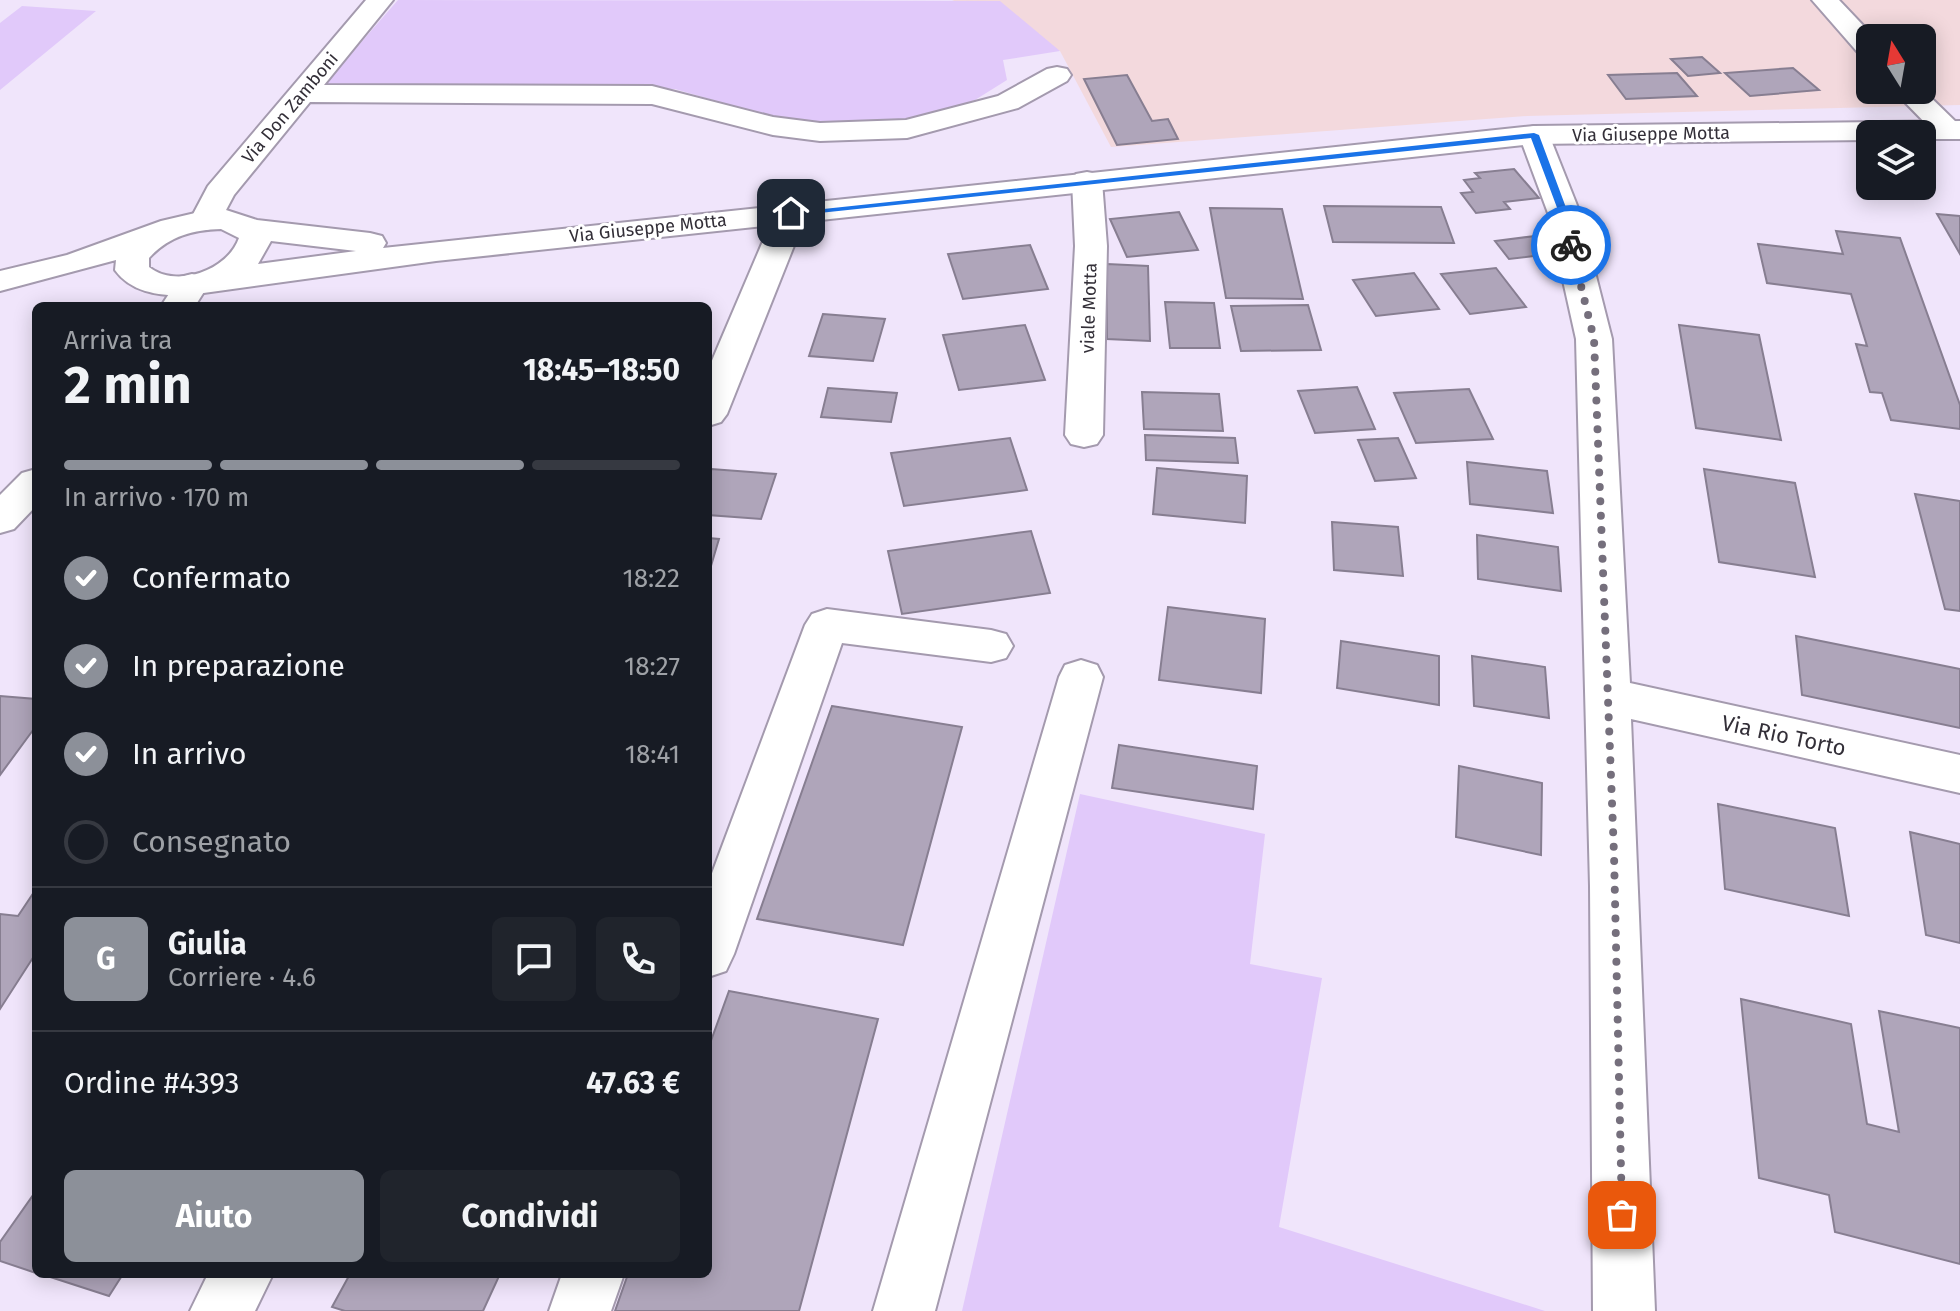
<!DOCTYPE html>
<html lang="it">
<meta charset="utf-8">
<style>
:root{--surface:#171b24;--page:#20242c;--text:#f1f3f6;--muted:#9ea1a6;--line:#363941;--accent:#8c9099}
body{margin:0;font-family:"Fira Sans",sans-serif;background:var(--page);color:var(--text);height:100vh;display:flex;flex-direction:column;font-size:30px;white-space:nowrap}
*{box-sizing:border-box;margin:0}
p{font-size:26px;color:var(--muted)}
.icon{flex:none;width:44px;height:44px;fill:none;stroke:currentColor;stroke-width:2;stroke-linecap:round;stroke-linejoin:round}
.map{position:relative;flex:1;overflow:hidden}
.side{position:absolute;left:32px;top:302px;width:680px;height:976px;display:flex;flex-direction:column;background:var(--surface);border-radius:12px;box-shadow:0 4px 20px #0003}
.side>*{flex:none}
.needle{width:52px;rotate:349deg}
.fabs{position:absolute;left:1856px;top:24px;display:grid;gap:16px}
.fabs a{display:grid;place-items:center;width:80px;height:80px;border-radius:12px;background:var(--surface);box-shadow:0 4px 20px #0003;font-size:40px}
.pin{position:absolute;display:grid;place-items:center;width:68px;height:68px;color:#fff;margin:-34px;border-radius:16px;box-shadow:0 4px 12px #0006}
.courier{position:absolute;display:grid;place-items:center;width:80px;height:80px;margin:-40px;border:6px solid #1a73e8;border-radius:50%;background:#fff;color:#222;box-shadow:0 2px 10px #0007}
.head em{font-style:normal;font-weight:700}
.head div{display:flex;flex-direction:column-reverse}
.head{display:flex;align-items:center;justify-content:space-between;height:136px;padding:0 32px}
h1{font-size:52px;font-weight:700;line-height:60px}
.bar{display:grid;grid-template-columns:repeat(4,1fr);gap:12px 8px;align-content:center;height:96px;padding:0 32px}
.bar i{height:10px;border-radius:6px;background:var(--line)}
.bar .current{background:var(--accent)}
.bar p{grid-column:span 4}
.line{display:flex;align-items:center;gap:20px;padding:0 32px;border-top:2px solid var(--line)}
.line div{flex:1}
.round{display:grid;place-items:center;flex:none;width:84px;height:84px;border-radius:12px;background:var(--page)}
ol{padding:0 32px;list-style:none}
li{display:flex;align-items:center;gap:24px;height:88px}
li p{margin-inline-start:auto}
li .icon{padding:8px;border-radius:50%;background:var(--accent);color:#fff;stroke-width:4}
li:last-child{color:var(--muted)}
li i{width:44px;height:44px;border:4px solid var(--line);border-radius:50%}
.button{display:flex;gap:16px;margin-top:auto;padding:16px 32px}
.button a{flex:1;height:92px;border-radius:12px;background:var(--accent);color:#fff;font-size:32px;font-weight:700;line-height:92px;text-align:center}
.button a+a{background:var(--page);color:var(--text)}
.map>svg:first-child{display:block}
</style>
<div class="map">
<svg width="1960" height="1311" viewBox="0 0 1960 1311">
<rect width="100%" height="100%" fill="#f0e5fb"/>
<path fill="#f3d9dd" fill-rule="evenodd" d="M952,0h1008v105l-433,11 -416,31 -51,-96zM1870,38h52v52h-52z"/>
<path fill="#e1c9fa" d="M398,0l602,1 60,50 -57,9 4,20 -32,20 -48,16 -71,10 -65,-3 -116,-34 -352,-3z
M22,6l74,5 -96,79v-67z
M1080,794l185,40 -15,130 72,14 -43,249 266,84h-583z"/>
<path fill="#afa5ba" stroke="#877e91" stroke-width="2" d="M1702,57l18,16 -32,3 -17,-17z
M1793,68l26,22 -69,6 -25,-23z
M1677,73l20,23 -71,3 -18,-24z
M1127,75l25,46 16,-2 10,20 -61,6 -33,-66z
M1514,169l25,29 -35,4 6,7 -34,4 -15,-20 12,-1 -9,-12 16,-2 -5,-5z
M1324,206l117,1 13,36 -121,-1z
M1210,208l72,1 21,90 -77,-1z
M1179,212l19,38 -71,7 -17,-38z
M1937,214l23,2v38z
M1836,231l64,7 60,167v24l-69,-9 -9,-27 -12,-1 -14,-48 11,2 -16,-52 -84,-11 -9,-39 85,10z
M1535,236l15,18 -41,5 -14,-18z
M1030,245l18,44 -85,10 -15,-45z
M1107,264l41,2 2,75 -43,-2z
M1496,268l30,39 -56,7 -29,-40z
M1414,273l25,36 -63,7 -23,-36z
M1165,302l49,1 6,45h-50z
M1308,305l13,45 -80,1 -10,-45z
M823,314l62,5 -12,42 -64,-5z
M1025,325l20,55 -86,10 -16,-55z
M1679,325l80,10 22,105 -85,-12z
M1357,387l18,42 -60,4 -17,-42z
M828,388l69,5 -6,29 -70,-5z
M1469,389l24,50 -77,4 -22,-50z
M1142,392l77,2 4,37 -79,-2z
M1145,435l90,3 3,25 -92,-3z
M1010,438l17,52 -123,16 -13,-53z
M1398,438l18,40 -41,3 -17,-41z
M1467,462l80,9 6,42 -83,-9z
M1157,468l90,8 -2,47 -92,-9z
M711,469l65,5 -15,45 -53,-4v-38z
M1704,469l91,14 20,94 -96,-15z
M1915,494l45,7v110l-15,-2z
M1332,522l66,5 5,49 -69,-6z
M1031,531l19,62 -148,21 -14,-63z
M1477,535l81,12 3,44 -83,-12z
M708,538l11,1 -11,37z
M1168,607l97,12 -4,74 -102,-13z
M1796,636l164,33v59l-158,-33z
M1341,641l98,15v49l-102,-17z
M1472,656l73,11 4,51 -75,-12z
M0,696l36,3v27l-36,49z
M832,706l130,21 -59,218 -146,-26z
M1119,745l138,21 -4,43 -141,-21z
M1459,766l83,17 -1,72 -85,-18z
M1718,804l117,24 14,88 -124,-27z
M1910,832l50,12v99l-34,-8z
M36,889v64l-36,56v-95l18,2z
M729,991l149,28 -79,292h-184l13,-37h80v-225z
M1741,999l110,25 16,100 32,8 -20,-121 81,17v236l-125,-32 -6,-37 -70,-17z
M36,1191v82l-36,-12v-19z
M41,1274h82l-14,22z
M350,1274h150l-17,37h-138l-13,-4z"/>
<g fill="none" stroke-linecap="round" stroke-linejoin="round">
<defs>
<path id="minor" d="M366,0h27l-69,85 328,1 121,31 47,6 86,-3 92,-24 49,-27 10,-2 10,2 4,6 -4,6 -49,27 -111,30 -87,3 -47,-6 -121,-31 -342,-2 -76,93 -17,32 -11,3 -11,-3 -5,-7 18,-34z
M1812,0h27l36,38h-5v19l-10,-2z
M1922,89l36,35v12l-10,3 -10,-3 -45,-46z
M1534,126l10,3 5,6 31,78 32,126 18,344 330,72v38l-329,-74 24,592h-62l-3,-425 -14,-547 -28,-126 -29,-78 5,-6z
M1087,172l11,2 4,7 5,65 -4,189 -6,9 -13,3 -13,-3 -6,-9 10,-189 -3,-65 4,-7z
M791,203l11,3 5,7 -80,201 -6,8 -13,4v-56l67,-157 5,-7z
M192,274l12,3 5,7 -14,22h-34l19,-29z
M36,469v37l-22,23 -14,4v-38l22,-22z
M827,609l164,21 15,4 7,12 -7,12 -15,4 -149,-19 -108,311 -8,17 -18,6v-93l97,-259 7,-11z
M1081,660l16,5 6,12 -168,634h-62l186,-634 6,-12z
M208,1274h65l-18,37h-65z
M562,1274h62l-13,37h-62z"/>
<path id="major" d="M1960,121v18h-38v-5h-52v6l-336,4 -1098,117 -254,35c-25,-1 -51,-4 -67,-26l1,-10 -116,31v-20l67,-16 94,-34 47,-11h18l31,10 113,13 12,3 4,7 -3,5 1151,-122zM221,229l18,9c-11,32 -62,51 -90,29v-9c20,-22 44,-28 72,-29zM271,241l85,10 -98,13z"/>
</defs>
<use href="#minor" stroke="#a49aae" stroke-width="4"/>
<use href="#major" stroke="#a49aae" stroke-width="4"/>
<use href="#minor" fill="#fff" fill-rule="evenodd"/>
<use href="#major" fill="#fff" fill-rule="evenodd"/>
</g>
<path fill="#1a73e8" d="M1534,133l5,2 29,78 7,34 -9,-2 -7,-32 -28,-75 -740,78 -5,-3z"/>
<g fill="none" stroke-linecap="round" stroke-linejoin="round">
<path stroke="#756f7c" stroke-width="8" stroke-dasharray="0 14.4" d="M1571,245l23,94 20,515 8,361"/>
</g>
<g text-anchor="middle" stroke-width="6" stroke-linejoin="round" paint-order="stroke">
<g font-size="18" fill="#332f38" stroke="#fff">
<text transform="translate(290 108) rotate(-50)" y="6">Via Don Zamboni</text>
<text transform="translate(1651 134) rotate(-1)" y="6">Via Giuseppe Motta</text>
<text transform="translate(648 228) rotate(-6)" y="6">Via Giuseppe Motta</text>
<text transform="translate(1089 308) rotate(-88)" y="6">viale Motta</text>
</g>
<g font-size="22" fill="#332f38" stroke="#fff">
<text transform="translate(1784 735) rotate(12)" y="8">Via Rio Torto</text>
</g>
</g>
</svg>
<div class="fabs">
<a><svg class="needle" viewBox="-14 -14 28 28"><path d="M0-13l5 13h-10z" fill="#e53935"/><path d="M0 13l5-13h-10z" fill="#9ea1a6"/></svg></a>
<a><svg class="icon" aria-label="layers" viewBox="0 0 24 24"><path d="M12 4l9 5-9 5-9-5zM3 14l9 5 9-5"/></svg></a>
</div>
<div class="pin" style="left:1622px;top:1215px;background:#ea580c"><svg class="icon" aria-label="bag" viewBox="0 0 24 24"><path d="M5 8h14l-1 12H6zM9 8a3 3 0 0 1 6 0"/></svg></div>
<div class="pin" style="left:791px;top:213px;background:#1f2937"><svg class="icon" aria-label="home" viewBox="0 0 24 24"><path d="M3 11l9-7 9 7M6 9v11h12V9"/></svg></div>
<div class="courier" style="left:1571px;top:245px"><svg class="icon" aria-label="bike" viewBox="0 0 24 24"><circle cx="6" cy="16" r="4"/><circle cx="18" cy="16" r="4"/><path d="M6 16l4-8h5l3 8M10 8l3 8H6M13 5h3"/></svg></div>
<section class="side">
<div class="head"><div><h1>2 min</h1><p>Arriva tra</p></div><em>18:45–18:50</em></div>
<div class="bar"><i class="current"></i><i class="current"></i><i class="current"></i><i></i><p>In arrivo · 170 m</p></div>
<ol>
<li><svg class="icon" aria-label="check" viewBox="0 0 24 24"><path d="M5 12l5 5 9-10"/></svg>Confermato<p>18:22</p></li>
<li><svg class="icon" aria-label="check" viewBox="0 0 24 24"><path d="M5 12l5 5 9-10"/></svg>In preparazione<p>18:27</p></li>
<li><svg class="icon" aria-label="check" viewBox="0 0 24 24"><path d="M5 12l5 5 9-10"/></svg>In arrivo<p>18:41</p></li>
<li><i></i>Consegnato</li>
</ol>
<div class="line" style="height:144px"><b class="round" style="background:var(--accent);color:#fff">G</b><div><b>Giulia</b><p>Corriere · 4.6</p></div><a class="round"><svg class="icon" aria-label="chat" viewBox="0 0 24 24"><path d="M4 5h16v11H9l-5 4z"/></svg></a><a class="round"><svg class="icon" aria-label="phone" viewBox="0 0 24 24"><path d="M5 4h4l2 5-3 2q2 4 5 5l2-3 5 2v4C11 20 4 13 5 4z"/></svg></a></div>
<div class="line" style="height:104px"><div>Ordine #4393</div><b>47.63 €</b></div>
<div class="button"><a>Aiuto</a><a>Condividi</a></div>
</section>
</div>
